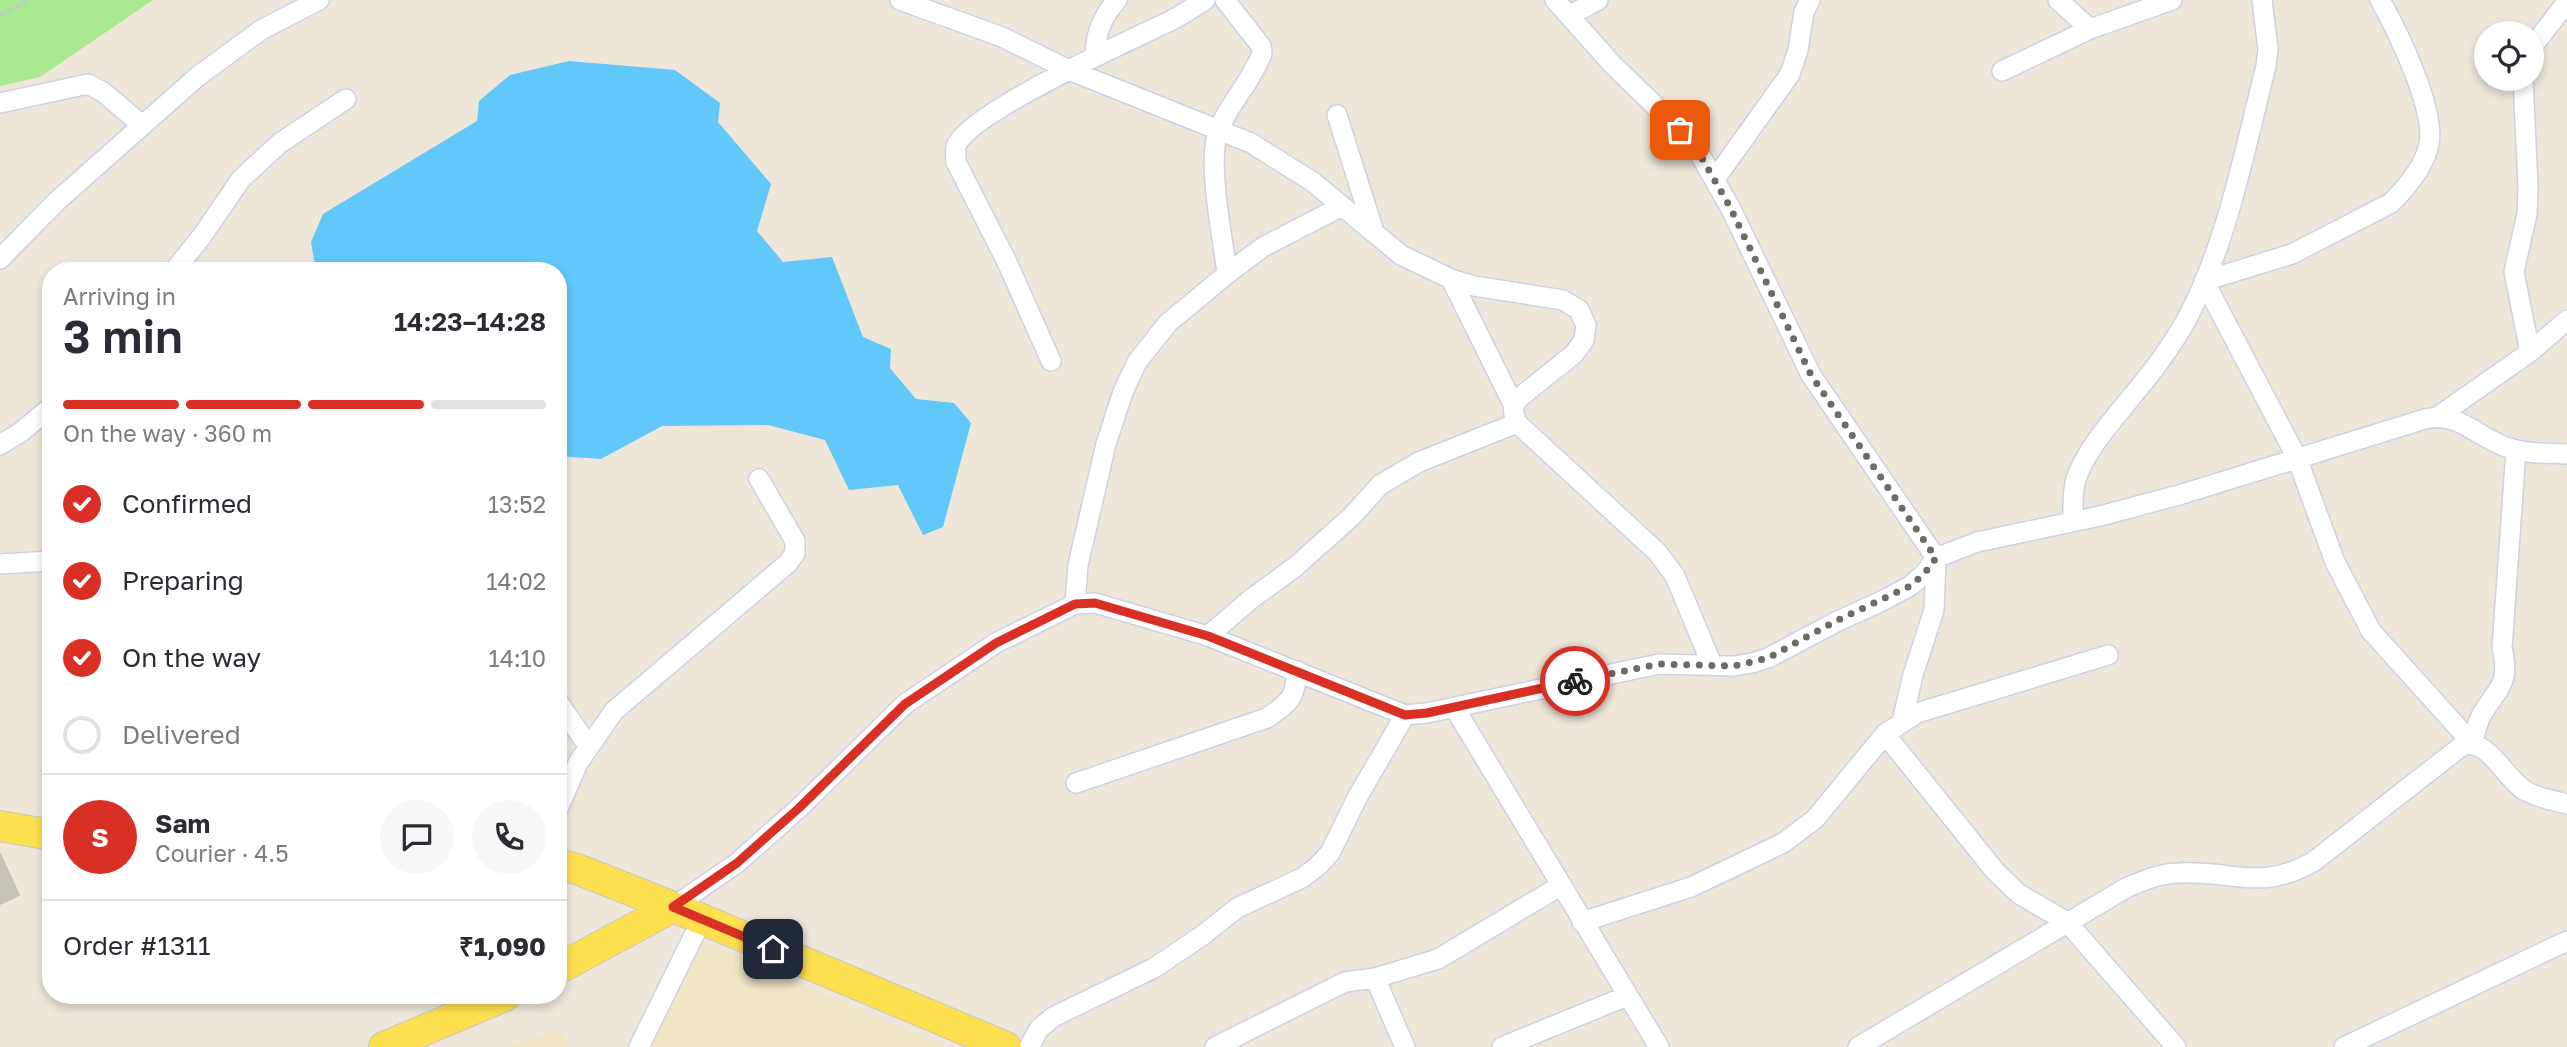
<!DOCTYPE html>
<meta charset="utf-8">
<style>
:root{--surface:#fff;--page:#f7f7f7;--text:#2b2b33;--muted:#7c7c81;--line:#e1e1e2;--accent:#d93025}
body{margin:0;font-family:"Golos Text",sans-serif;background:var(--page);color:var(--text);height:100vh;display:flex;flex-direction:column;font-size:26px;white-space:nowrap}
*{box-sizing:border-box;margin:0}
p{font-size:23px;color:var(--muted)}
.icon{flex:none;width:38px;height:38px;fill:none;stroke:currentColor;stroke-width:2;stroke-linecap:round;stroke-linejoin:round}
.map{position:relative;flex:1;overflow:hidden}
.panel{position:absolute;left:42px;top:262px;width:525px;height:742px;display:flex;flex-direction:column;background:var(--surface);border-radius:28px;box-shadow:0 4px 10px #0003}
.panel>*{flex:none}
.buttons{position:absolute;left:2474px;top:21px;display:grid;gap:14px}
.buttons a{display:grid;place-items:center;width:70px;height:70px;border-radius:50%;background:var(--surface);box-shadow:0 4px 10px #0003;font-size:35px}
.pin{position:absolute;display:grid;place-items:center;width:60px;height:60px;color:#fff;margin:-30px;border-radius:14px;box-shadow:0 4px 10px #0006}
.courier{position:absolute;display:grid;place-items:center;width:70px;height:70px;margin:-35px;border:5px solid #d93025;border-radius:50%;background:#fff;color:#222;box-shadow:0 2px 9px #0007}
.headline em{font-style:normal;font-weight:600}
.headline div{display:flex;flex-direction:column-reverse}
.headline{display:flex;align-items:center;justify-content:space-between;height:119px;padding:0 21px}
h1{font-size:46px;font-weight:600;line-height:52px}
.bar{display:grid;grid-template-columns:repeat(4,1fr);gap:10px 7px;align-content:center;height:84px;padding:0 21px}
.bar i{height:9px;border-radius:5px;background:var(--line)}
.bar .current{background:var(--accent)}
.bar p{grid-column:span 4}
.line{display:flex;align-items:center;gap:18px;padding:0 21px;border-top:2px solid var(--line)}
.line div{flex:1}
.round{display:grid;place-items:center;flex:none;width:74px;height:74px;border-radius:37px;background:var(--page)}
ol{padding:0 21px;list-style:none}
li{display:flex;align-items:center;gap:21px;height:77px}
li p{margin-inline-start:auto}
li .icon{padding:7px;border-radius:50%;background:var(--accent);color:#fff;stroke-width:4}
li:last-child{color:var(--muted)}
li i{width:38px;height:38px;border:4px solid var(--line);border-radius:50%}
.map>svg:first-child{display:block}
</style>
<div class="map">
<svg width="2567" height="1047" viewBox="0 0 2567 1047">
<rect width="100%" height="100%" fill="#ede6d9"/>
<path fill="#f0e6c7" d="M698,939l246,108h-292z
M561,1029l9,18h-61z"/>
<path fill="#a9e990" d="M0,0h153l-113,77 -40,9z"/>
<path fill="#62c7f9" d="M569,61l106,9 45,33 -2,19 53,62 -14,47 26,31 49,-5 31,80 28,12 -1,19 26,31 38,4 17,20 -28,104 -20,8 -25,-50 -49,5 -24,-50 -57,-15 -106,1 -61,33 -43,-3v-185h-242l-5,-29 12,-28 154,-93 2,-20 31,-26z"/>
<path fill="#c8c3b9" stroke="#c8c2b3" stroke-width="2" d="M0,854l19,41 -19,9z"/>
<g fill="none" stroke-linecap="round" stroke-linejoin="round">
<defs>
<path id="minor" d="M900,0l102,37 67,33 182,73 62,39 88,73 50,24 23,7 89,14 16,10 7,15 -2,15 -10,14 -54,43c-8,9 -8,15 -3,26l140,129 18,24 37,89
M1225,0l36,46 1,7c-10,28 -32,49 -43,76 -13,32 4,108 8,145
M1555,0l57,64 68,66 19,23 31,54 81,168 125,183 -2,52 -21,65 -11,47
M2058,0l32,29
M2380,0c17,30 56,110 49,144 -4,21 -23,44 -38,59l-99,51 -88,27 93,177 38,104 36,69 101,112c3,-9 5,-19 9,-27 16,-28 30,-31 21,-68l14,-198
M1569,16l29,-16
M2532,47l35,-45
M1095,56c0,-22 7,-39 22,-56
M2002,71l88,-42 82,-29
M2523,79l5,108 -1,27 -13,58 16,80
M0,103l88,-19 15,8 39,33
M1337,115l37,117
M1715,179l75,-105 8,-24 6,-38 6,-12
M0,259l57,-58 140,-124 64,-47 58,-30
M174,271l28,-35 39,-57 39,-36 66,-44
M1451,279l62,125
M1051,361l-45,-101 -50,-98c0,-4 -1,-11 0,-16 14,-34 173,-105 212,-124 13,-6 25,-15 37,-22
M2440,415l90,-63 37,-32
M0,445l21,-13 30,-25
M2073,521c0,-14 -1,-28 3,-42 11,-31 37,-59 57,-84 21,-25 43,-54 58,-84 37,-73 55,-166 75,-245l2,-17 -6,-49
M0,564l51,-3
M1075,604l3,-39 28,-121 17,-52 14,-30 31,-39 59,-49 36,-27 79,-41
M1208,636l43,-37 44,-32 57,-51 28,-31 39,-23 98,-39
M558,702l31,45
M1454,707l205,340
M1885,734l110,137 24,23 48,28 109,125
M1076,783l191,-65c23,-16 28,-19 30,-47
M558,809l20,-46 36,-52 174,-148 7,-10v-12l-36,-62
M673,907l64,-44 62,-55 106,-104 91,-61 79,-39 20,-1 113,33 197,79 22,-2 232,-49 75,2 18,-3 16,-5 68,-36 48,-22 26,-14 14,-12 12,-16 41,-16 123,-26 79,-21 246,-76c33,-8 52,18 81,28 19,7 41,6 61,7
M1582,922l109,-35 92,-44 32,-24 70,-85 32,-21 191,-58
M639,1047l63,-128
M1029,1047l10,-18 14,-12 101,-49 49,-33 34,-27 65,-30 16,-12 12,-13 27,-55 48,-83
M1215,1047l130,-65 30,-4
M1405,1047l-30,-69 63,-19 122,-73
M1502,1047l125,-51
M1858,1047l268,-159c17,-7 34,-15 53,-15 54,-3 80,19 134,-11l150,-117c26,-6 40,31 61,45 13,8 28,10 43,14
M2344,1047l223,-106"/>
<path id="primary" d="M0,826l51,9
M558,864l19,5 96,38 333,140
M558,969l115,-62
M384,1047l121,-51"/>
</defs>
<use href="#minor" stroke="#ced1e4" stroke-width="22"/>
<use href="#primary" stroke="#c7c7c7" stroke-width="32"/>
<path stroke="#c7c7c7" stroke-width="3.5" stroke-dasharray="5 3.5" stroke-linecap="butt" d="M0,15l30,-15"/>
<use href="#minor" stroke="#fff" stroke-width="19"/>
<use href="#primary" stroke="#fde04f" stroke-width="30"/>
</g>
<g fill="none" stroke-linecap="round" stroke-linejoin="round">
<path stroke="#6e6b67" stroke-width="7" stroke-dasharray="0 12.6" d="M1575,681l84,-17 75,2 34,-8 68,-37 74,-35 14,-12 12,-16 -125,-183 -81,-168 -31,-54 -19,-23"/>
<path stroke="#d93025" stroke-width="9" d="M773,949l-100,-42 64,-44 62,-55 106,-104 91,-61 79,-39 20,-1 113,33 197,79 22,-2 148,-32"/>
</g>
</svg>
<div class="buttons">
<a><svg class="icon" aria-label="locate" viewBox="0 0 24 24"><circle cx="12" cy="12" r="6"/><path d="M12 2v4M12 18v4M2 12h4M18 12h4"/></svg></a>
</div>
<div class="pin" style="left:1680px;top:130px;background:#ea580c"><svg class="icon" aria-label="bag" viewBox="0 0 24 24"><path d="M5 8h14l-1 12H6zM9 8a3 3 0 0 1 6 0"/></svg></div>
<div class="pin" style="left:773px;top:949px;background:#1f2937"><svg class="icon" aria-label="home" viewBox="0 0 24 24"><path d="M3 11l9-7 9 7M6 9v11h12V9"/></svg></div>
<div class="courier" style="left:1575px;top:681px"><svg class="icon" aria-label="bike" viewBox="0 0 24 24"><circle cx="6" cy="16" r="4"/><circle cx="18" cy="16" r="4"/><path d="M6 16l4-8h5l3 8M10 8l3 8H6M13 5h3"/></svg></div>
<section class="panel">
<div class="headline"><div><h1>3 min</h1><p>Arriving in</p></div><em>14:23–14:28</em></div>
<div class="bar"><i class="current"></i><i class="current"></i><i class="current"></i><i></i><p>On the way · 360 m</p></div>
<ol>
<li><svg class="icon" aria-label="check" viewBox="0 0 24 24"><path d="M5 12l5 5 9-10"/></svg>Confirmed<p>13:52</p></li>
<li><svg class="icon" aria-label="check" viewBox="0 0 24 24"><path d="M5 12l5 5 9-10"/></svg>Preparing<p>14:02</p></li>
<li><svg class="icon" aria-label="check" viewBox="0 0 24 24"><path d="M5 12l5 5 9-10"/></svg>On the way<p>14:10</p></li>
<li><i></i>Delivered</li>
</ol>
<div class="line" style="height:126px"><b class="round" style="background:var(--accent);color:#fff">S</b><div><b>Sam</b><p>Courier · 4.5</p></div><a class="round"><svg class="icon" aria-label="chat" viewBox="0 0 24 24"><path d="M4 5h16v11H9l-5 4z"/></svg></a><a class="round"><svg class="icon" aria-label="phone" viewBox="0 0 24 24"><path d="M5 4h4l2 5-3 2q2 4 5 5l2-3 5 2v4C11 20 4 13 5 4z"/></svg></a></div>
<div class="line" style="height:91px"><div>Order #1311</div><b>₹1,090</b></div>
</section>
</div>
